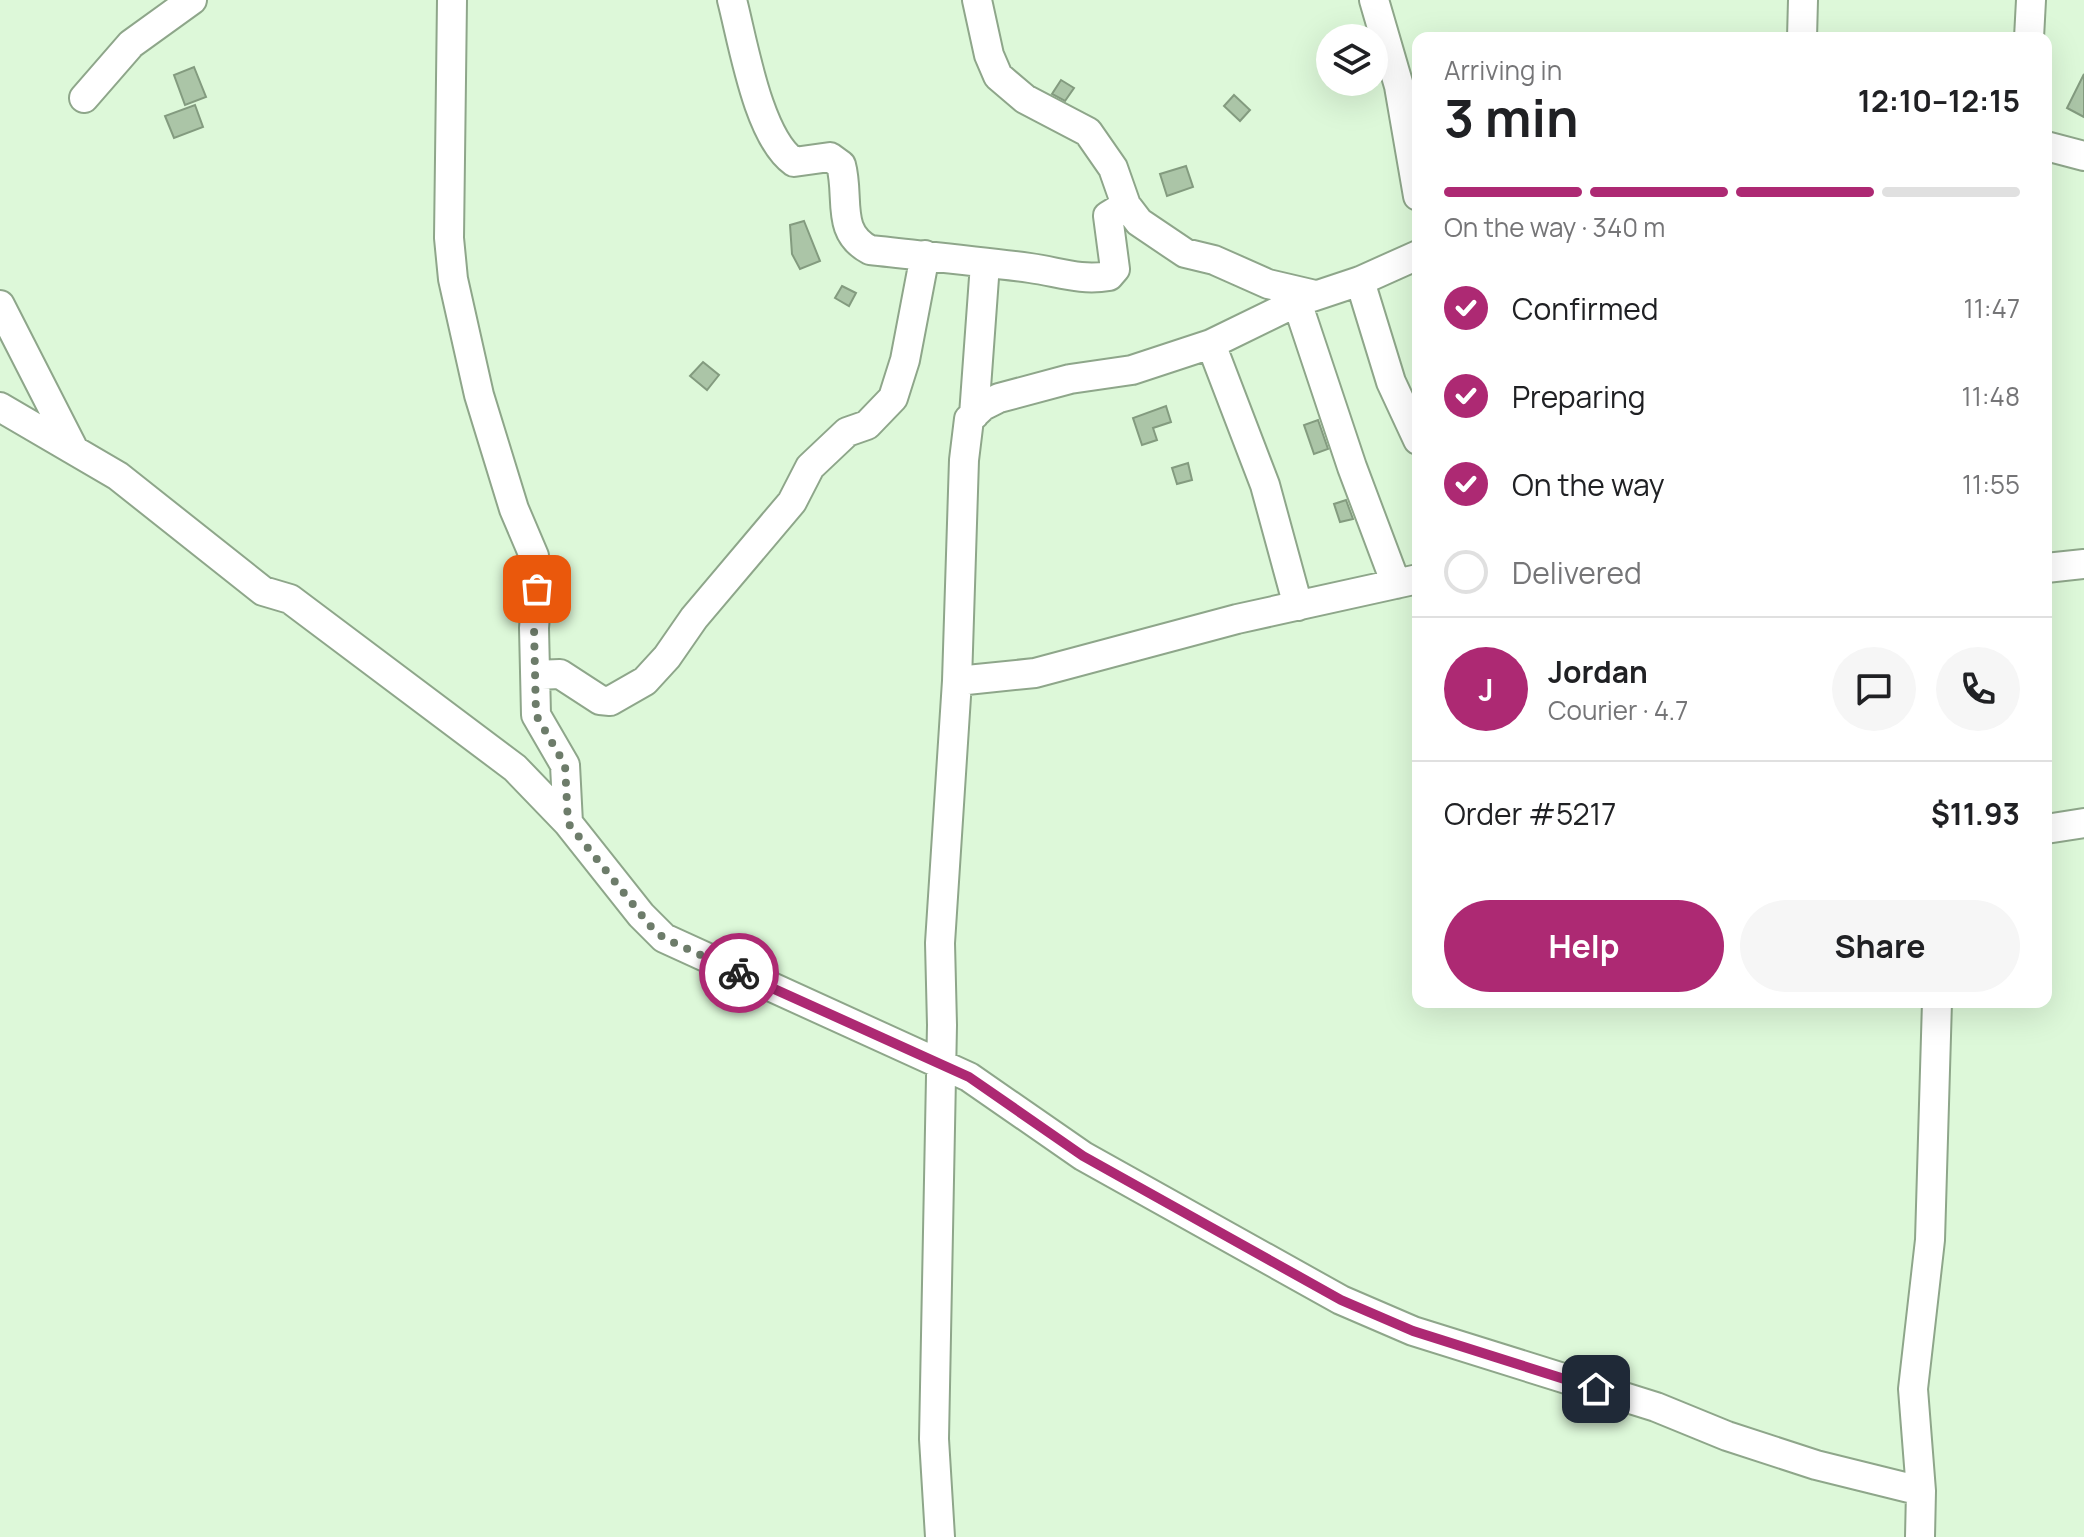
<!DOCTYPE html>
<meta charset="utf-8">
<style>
:root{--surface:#fff;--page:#f6f6f6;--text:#202124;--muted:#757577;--line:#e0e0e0;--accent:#ad2973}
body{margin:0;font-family:Manrope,sans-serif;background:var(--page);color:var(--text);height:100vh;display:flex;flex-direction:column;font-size:30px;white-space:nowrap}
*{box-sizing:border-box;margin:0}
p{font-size:26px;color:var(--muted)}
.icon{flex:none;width:44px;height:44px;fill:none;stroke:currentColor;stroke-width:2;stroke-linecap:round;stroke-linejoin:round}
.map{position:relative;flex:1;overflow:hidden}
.drawer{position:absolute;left:1412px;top:32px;width:640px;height:976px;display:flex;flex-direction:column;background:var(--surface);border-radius:16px;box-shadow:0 8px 32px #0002}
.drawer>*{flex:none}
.buttons{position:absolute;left:1316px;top:24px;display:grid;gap:16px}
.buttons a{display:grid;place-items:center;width:72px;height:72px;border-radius:50%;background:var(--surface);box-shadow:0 8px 32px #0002;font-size:40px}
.pin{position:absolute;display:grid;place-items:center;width:68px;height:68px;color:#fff;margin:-34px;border-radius:16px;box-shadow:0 4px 12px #0006}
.courier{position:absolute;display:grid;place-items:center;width:80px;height:80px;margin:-40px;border:6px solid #ad2973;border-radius:50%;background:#fff;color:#222;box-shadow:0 2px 10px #0007}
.head em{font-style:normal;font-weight:700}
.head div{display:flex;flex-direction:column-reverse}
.head{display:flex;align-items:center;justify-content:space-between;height:136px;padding:0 32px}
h1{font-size:52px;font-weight:700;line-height:60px}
.bar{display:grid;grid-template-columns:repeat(4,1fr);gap:12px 8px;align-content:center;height:96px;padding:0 32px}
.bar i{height:10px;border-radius:6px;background:var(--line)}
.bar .current{background:var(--accent)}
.bar p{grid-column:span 4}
.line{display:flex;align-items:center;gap:20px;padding:0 32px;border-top:2px solid var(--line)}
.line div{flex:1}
.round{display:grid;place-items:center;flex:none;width:84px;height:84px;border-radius:42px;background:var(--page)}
ol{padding:0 32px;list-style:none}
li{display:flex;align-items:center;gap:24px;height:88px}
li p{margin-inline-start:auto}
li .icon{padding:8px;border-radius:50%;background:var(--accent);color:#fff;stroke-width:4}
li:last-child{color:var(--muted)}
li i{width:44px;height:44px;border:4px solid var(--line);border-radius:50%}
.primary-button{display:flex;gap:16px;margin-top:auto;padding:16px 32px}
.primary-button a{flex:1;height:92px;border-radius:48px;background:var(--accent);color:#fff;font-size:32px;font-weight:700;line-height:92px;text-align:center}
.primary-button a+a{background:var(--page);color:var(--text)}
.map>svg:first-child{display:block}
</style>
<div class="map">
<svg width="2084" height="1537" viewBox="0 0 2084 1537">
<rect width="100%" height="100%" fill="#ddf8d9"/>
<path fill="#abc5a7" stroke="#839b7f" stroke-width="2" d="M194,67l12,30 -21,8 -11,-30z
M2084,74v43l-17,-9z
M1061,80l13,8 -9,13 -13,-7z
M1234,95l16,15 -10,11 -16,-15z
M195,105l8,22 -29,11 -9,-22z
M1186,166l7,21 -26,9 -7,-22z
M804,221l16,40 -20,8 -8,-15 -2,-29z
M842,286l14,7 -7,13 -14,-8z
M703,362l16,13 -12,15 -17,-14z
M1166,406l5,16 -18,6 4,12 -15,5 -9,-27z
M1318,420l10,29 -14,5 -10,-29z
M1188,463l4,17 -15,4 -5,-16z
M1346,500l7,19 -13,3 -6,-18z"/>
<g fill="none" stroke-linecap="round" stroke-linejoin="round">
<defs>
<path id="minor" d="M452,0l-3,238 4,41 26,116 35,114 20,47 3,33 -3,39 2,87 29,50 3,58
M732,0c11,42 26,137 62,162l36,-5 11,8c9,33 -6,67 29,85 54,6 107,11 160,18 29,4 50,13 79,8l6,-7 -7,-53 18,-11
M977,0l12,55 9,21 27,23 63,33 25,36 13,37 13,17 46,31 29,7 54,24 47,11
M1374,0l25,86 19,110
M1802,38l1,-38
M2029,38l2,-38
M84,98l47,-54 61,-44
M2046,146l38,10
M1360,281l31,101 27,58
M1297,302l55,165 44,117
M0,305l74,145
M1211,344l54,141 33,121
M0,407l118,69 145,115 27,8 225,169 53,55 73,92 23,23 305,139 114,79 258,144 72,31 243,76 71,29 89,29 105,26
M974,415l11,-151
M2046,568l38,-4
M536,675l24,-1 40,26 10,1 35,-20 22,-24 27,-39 98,-116 18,-35 37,-35 20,-7 26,-27 12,-38 20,-105
M957,681l78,-8 202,-54 181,-40
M2046,829l38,-6
M940,1537l-6,-98 8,-414 -2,-82 17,-262 7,-221 5,-41 14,-13 16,-8 71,-19 62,-9 79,-26 86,-42 63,-21 58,-26
M1920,1537l1,-46 -8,-102 17,-149 7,-238"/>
</defs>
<use href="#minor" stroke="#8ea68a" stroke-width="32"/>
<use href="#minor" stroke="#fff" stroke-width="28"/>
</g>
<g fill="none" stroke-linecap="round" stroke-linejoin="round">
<path stroke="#6d7c6a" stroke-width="8" stroke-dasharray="0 14.4" d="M537,589l-3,39 2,87 29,50 3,58 84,105 12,10 75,35"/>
<path stroke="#ad2973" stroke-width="10" d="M739,973l230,104 114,79 258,144 72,31 183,58"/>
</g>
</svg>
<div class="buttons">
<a><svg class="icon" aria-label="layers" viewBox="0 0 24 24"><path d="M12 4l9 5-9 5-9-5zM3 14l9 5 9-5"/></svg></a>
</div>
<div class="pin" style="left:537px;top:589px;background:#ea580c"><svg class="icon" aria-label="bag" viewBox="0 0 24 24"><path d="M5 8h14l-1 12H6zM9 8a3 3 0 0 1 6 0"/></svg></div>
<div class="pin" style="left:1596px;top:1389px;background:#1f2937"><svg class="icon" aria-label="home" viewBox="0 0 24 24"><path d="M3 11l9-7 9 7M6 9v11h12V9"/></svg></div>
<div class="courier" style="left:739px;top:973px"><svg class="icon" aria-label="bike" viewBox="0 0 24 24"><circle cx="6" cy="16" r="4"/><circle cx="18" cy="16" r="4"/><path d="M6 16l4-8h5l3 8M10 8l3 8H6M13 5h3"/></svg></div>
<section class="drawer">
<div class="head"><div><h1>3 min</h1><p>Arriving in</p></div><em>12:10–12:15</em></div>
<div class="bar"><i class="current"></i><i class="current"></i><i class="current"></i><i></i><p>On the way · 340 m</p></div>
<ol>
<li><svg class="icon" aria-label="check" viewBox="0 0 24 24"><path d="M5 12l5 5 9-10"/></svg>Confirmed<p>11:47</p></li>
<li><svg class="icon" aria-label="check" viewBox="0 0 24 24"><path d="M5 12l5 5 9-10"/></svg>Preparing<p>11:48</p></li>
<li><svg class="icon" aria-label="check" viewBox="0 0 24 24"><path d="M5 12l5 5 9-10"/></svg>On the way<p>11:55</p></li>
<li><i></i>Delivered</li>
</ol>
<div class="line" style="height:144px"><b class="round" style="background:var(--accent);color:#fff">J</b><div><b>Jordan</b><p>Courier · 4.7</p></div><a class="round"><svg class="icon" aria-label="chat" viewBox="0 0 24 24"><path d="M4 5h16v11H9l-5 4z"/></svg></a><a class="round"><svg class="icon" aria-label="phone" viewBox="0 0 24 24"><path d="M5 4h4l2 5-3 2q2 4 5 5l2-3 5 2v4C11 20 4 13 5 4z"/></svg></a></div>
<div class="line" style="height:104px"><div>Order #5217</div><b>$11.93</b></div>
<div class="primary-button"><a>Help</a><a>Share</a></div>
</section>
</div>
